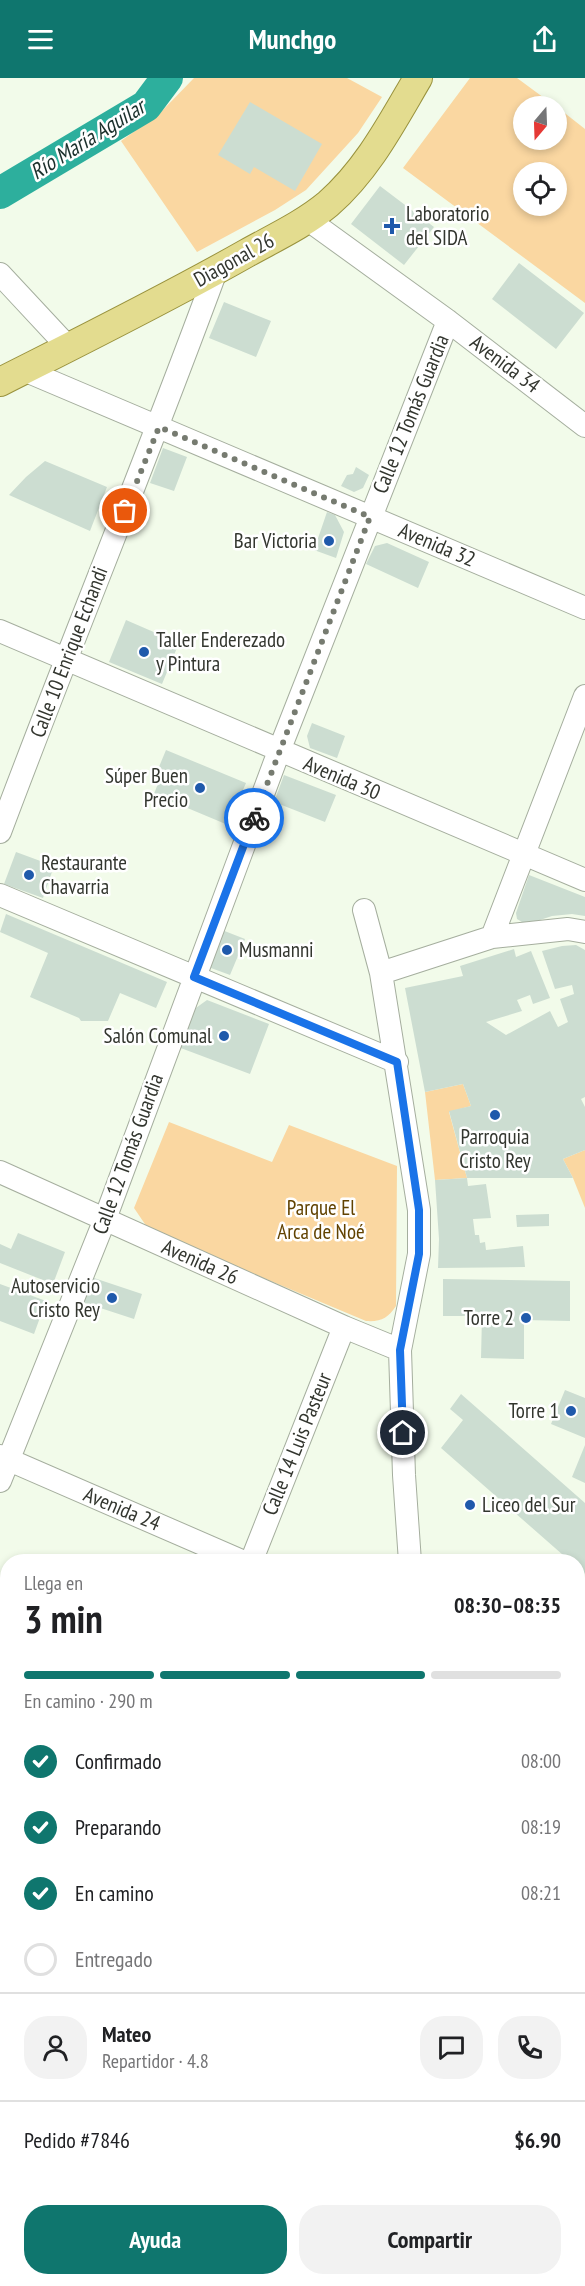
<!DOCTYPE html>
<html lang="es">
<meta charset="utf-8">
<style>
:root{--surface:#fff;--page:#f2f2f2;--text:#202124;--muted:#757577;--line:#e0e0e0;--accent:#0f766e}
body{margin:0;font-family:"PT Sans Narrow",sans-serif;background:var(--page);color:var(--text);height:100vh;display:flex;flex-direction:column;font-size:22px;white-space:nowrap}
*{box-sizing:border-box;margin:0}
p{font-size:20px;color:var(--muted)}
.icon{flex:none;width:33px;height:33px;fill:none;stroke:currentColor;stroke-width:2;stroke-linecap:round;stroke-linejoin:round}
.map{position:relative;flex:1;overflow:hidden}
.panel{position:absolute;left:0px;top:1476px;width:585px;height:732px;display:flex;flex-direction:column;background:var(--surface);border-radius:24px 24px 0 0;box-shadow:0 3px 9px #0003}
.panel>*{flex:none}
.needle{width:39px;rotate:199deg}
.controls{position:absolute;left:513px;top:18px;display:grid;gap:12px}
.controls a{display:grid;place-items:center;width:54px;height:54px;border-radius:50%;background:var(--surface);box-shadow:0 3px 9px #0003;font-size:30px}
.pin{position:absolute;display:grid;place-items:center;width:51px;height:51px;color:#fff;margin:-26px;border:3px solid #fff;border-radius:50%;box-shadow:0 2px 6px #0007}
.courier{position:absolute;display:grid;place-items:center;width:60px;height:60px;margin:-30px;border:4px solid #1a73e8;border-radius:50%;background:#fff;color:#222;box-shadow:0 2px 8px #0007}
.headline em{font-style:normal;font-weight:700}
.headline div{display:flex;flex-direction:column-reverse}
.headline{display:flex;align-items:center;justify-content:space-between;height:102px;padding:0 24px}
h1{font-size:39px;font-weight:700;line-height:45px}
.bar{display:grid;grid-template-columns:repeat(4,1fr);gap:9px 6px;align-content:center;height:72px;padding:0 24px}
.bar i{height:8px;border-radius:4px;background:var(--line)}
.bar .on{background:var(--accent)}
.bar p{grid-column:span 4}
.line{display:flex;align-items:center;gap:15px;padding:0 24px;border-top:2px solid var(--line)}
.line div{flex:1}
.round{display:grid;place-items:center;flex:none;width:63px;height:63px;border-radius:24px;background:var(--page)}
ol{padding:0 24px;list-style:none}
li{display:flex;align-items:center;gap:18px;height:66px}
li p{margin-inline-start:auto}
li .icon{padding:6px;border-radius:50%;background:var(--accent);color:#fff;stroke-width:4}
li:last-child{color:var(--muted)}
li i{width:33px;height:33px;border:3px solid var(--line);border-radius:50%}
.action{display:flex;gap:12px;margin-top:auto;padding:12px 24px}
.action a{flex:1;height:69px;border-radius:24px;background:var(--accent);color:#fff;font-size:24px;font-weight:700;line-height:69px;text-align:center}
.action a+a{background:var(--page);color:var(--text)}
header{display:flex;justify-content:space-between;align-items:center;height:78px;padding:0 24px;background:var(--accent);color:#fff;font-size:27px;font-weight:700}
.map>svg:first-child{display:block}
</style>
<header><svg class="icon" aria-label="menu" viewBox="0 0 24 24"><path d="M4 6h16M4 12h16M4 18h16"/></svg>Munchgo<svg class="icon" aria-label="share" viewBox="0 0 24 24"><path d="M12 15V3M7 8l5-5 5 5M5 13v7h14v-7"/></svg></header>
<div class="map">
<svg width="585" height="2208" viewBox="0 0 585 2208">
<rect width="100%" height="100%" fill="#f2fbea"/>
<path fill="#fad7a1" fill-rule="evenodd" d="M194,0h153l35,19 -24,36 -52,57 -31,20 -78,42 -76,-111 39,-28z
M470,0h47l38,28h-31v34h32l1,-33 28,22v174l-182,-135zM556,94v34h-32v-34z
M463,1006l8,22 -22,6 18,66 -32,2 -10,-88z
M169,1044l103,40 17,-37 108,41 -1,140c-8,12 -15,16 -30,15l-217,-91 -15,-22z
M585,1072v58l-12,-30 -10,-19z"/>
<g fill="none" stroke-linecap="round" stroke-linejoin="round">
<path stroke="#2daf9d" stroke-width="32" d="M0,115l146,-87 21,-28"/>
</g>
<path fill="#ccddd1" d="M250,24l72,42 -27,47 -41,-24 -4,7 -32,-19z
M380,108l54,41 -30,38 -53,-41z
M519,185l65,50 -28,36 -64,-50z
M224,224l47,19 -15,36 -47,-19z
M163,370l24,9 -13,34 -24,-8z
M45,383l62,26 -17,44 -81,-36 17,-18z
M356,389l13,8 -6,13 -9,4 -13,-6 6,-11 6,-1z
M327,434l8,3 9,17 -8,26 -22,-8z
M387,465l42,19 -11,26 -52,-24 9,-18z
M126,542l53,23 -17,41 -53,-22z
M312,645l33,13 -8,22 -27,-10 -3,-12z
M166,672l80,33 -18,42 -74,-31 5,-13 -5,-2z
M284,697l52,20 -11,27 -51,-20z
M16,774l38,14 -11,32 -39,-14z
M529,797l56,22v19l-13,-2 -20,2 -24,8 -6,-2 -5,-3 -1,-6z
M6,836l161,68 -11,26 -36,-15 -12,28h-27l-2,-3 -49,-21 18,-44 -48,-21z
M222,852l23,9 -15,36 -19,-7 -1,-7z
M576,867l9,5v147l-4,2 4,8v43l-22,9 10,19h-106l-18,-67 22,-5 -8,-22 -38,8 -20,-104 58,-12 -3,-10 54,-17 2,8 15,-6 19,47 -17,6 -3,-9 -13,5 5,11 -36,11 20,13 44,-24 8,16 10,-5 -8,-23 14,-5 -2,-9 -17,4 -13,-38 20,-5z
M207,922l62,24 -19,50 -72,-27 15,-37z
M467,1100l1,8 18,-2 5,34 -18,1 2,16h4l1,8 5,-1 1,8 37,-4 2,21 -87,1 1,-29 -4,-59z
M549,1136v12l-32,1 -1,-12z
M18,1155l47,19 -12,32 -53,-21v-19l11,5z
M91,1199l51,17 -8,25 -52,-17z
M443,1201l127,2v40l-46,-1v39l-43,-1 1,-42h-39z
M0,1206l46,17 -12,33 -34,-13z
M565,1312l20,8v40l-34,-14z
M461,1316l124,109v71l-7,-7v-5h-7l-130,-114 22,-28 -13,-11z
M585,1367v38l-13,-6z
M585,1540v21l-7,-7v-6z
M578,1583l5,3 2,-2v16l-7,9z
M585,1674v110l-2,-1 -5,8v-107z
M585,1899v43l-7,-6v-28z
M578,1949l7,3v89l-7,-3z
M382,2200h126l-5,8h-104z"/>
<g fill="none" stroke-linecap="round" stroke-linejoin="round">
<defs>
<path id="minor" d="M307,141l141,102 137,105
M0,196l68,73
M24,292l561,238
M0,553l585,249
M0,754c70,-187 147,-373 216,-561
M0,817l397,167
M364,832l17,63
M492,859l76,-8 17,3
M0,1094l344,155 56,23
M0,1378l244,106
M0,1403l105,-262 174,-468 169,-430
M251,1484l93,-235
M410,1484l-6,-87 -4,-125 19,-96v-44l-38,-237 111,-36 93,-241
M0,1660l8,4
M0,1942l8,3
M578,2052l7,2
M0,2068h8
M0,2200l18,8
M341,2200l17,8
M207,2208l5,-8"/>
<path id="major" d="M0,304c83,-42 166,-83 247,-129 27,-15 57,-29 81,-49 40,-35 64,-82 90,-126"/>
</defs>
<use href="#minor" stroke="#a5ae9e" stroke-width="24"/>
<use href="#major" stroke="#99923d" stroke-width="30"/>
<use href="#minor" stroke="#fff" stroke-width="22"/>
<use href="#major" stroke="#e3dc8f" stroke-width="28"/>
<path stroke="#474a42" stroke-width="4.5" stroke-dasharray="8 8" stroke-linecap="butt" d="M578,2063l7,1
M0,2085l8,1"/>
</g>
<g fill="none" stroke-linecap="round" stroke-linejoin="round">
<path stroke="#767b70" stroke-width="6" stroke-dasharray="0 10.8" d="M125,433l34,-84 211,90 -116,301"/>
<path stroke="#1a73e8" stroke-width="8" d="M254,740l-60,159 203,85 22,148v44l-19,96 3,83"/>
</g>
<g fill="#1f59ab" stroke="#fff" stroke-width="2">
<path d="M389 139h6v6h6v6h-6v6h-6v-6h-6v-6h6z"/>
<circle cx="329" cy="463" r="6"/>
<circle cx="144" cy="574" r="6"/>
<circle cx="200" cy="710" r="6"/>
<circle cx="29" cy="797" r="6"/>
<circle cx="227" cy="872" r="6"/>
<circle cx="224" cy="958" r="6"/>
<circle cx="495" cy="1037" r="6"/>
<circle cx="112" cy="1220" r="6"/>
<circle cx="526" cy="1240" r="6"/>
<circle cx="571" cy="1333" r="6"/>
<circle cx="470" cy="1427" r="6"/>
</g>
<g text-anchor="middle" stroke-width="5" stroke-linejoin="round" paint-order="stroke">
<g font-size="21" fill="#33362f" stroke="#fff" text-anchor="end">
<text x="406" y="143" text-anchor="start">Laboratorio<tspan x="406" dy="24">del SIDA</tspan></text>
<text x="317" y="470">Bar Victoria</text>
<text x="156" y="569" text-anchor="start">Taller Enderezado<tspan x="156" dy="24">y Pintura</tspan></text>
<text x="188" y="705">Súper Buen<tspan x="188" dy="24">Precio</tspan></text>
<text x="41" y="792" text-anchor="start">Restaurante<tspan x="41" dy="24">Chavarria</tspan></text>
<text x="239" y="879" text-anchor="start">Musmanni</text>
<text x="212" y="965">Salón Comunal</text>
<text x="495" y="1066" text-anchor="middle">Parroquia<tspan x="495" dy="24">Cristo Rey</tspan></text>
<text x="100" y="1215">Autoservicio<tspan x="100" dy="24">Cristo Rey</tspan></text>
<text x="514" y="1247">Torre 2</text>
<text x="559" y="1340">Torre 1</text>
<text x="482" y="1434" text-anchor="start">Liceo del Sur</text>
</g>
<g font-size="21" fill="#33362f" stroke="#fff">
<text transform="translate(234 182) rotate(-29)" y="7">Diagonal 26</text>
<text transform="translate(505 286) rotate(37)" y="7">Avenida 34</text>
<text transform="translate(411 336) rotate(-68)" y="7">Calle 12 Tomás Guardia</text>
<text transform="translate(437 467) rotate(23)" y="7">Avenida 32</text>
<text transform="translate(69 574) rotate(-69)" y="7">Calle 10 Enrique Echandi</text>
<text transform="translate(342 700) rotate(23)" y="7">Avenida 30</text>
<text transform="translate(128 1076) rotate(-70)" y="7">Calle 12 Tomás Guardia</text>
<text transform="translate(200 1184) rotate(24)" y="7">Avenida 26</text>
<text transform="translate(297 1366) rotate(-68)" y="7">Calle 14 Luis Pasteur</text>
<text transform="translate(122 1431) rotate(23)" y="7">Avenida 24</text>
</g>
<g font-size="21" fill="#614200" stroke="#fff">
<text x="321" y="1137">Parque El<tspan x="321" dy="24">Arca de Noé</tspan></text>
</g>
<g font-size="22" font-style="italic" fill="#1b302c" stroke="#fff">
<text transform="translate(87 61) rotate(-32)" y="8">Río María Aguilar</text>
</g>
</g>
</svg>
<div class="controls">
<a><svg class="needle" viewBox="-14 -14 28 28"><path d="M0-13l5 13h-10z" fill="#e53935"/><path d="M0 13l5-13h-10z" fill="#757577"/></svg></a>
<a><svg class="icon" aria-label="locate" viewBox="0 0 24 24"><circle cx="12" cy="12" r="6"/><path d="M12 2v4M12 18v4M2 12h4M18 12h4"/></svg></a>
</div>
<div class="pin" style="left:125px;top:433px;background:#ea580c"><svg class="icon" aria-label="bag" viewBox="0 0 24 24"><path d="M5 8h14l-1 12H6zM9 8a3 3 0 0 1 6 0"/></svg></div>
<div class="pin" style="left:403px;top:1355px;background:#1f2937"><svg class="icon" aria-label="home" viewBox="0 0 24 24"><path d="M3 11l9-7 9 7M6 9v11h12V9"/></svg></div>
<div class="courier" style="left:254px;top:740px"><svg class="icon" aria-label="bike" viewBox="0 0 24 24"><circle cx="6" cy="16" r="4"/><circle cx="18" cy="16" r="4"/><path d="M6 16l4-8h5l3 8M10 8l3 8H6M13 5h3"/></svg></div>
<section class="panel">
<div class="headline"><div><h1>3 min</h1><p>Llega en</p></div><em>08:30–08:35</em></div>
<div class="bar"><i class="on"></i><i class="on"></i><i class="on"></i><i></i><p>En camino · 290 m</p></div>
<ol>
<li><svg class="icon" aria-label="check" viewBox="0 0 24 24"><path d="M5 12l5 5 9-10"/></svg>Confirmado<p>08:00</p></li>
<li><svg class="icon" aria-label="check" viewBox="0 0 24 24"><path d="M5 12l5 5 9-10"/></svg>Preparando<p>08:19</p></li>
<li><svg class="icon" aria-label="check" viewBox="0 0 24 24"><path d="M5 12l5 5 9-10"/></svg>En camino<p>08:21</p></li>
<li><i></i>Entregado</li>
</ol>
<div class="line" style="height:108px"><a class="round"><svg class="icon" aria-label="person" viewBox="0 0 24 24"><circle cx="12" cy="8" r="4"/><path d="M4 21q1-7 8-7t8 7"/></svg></a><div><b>Mateo</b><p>Repartidor · 4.8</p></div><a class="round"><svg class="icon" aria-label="chat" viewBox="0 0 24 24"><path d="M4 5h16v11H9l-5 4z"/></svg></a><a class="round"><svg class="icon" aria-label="phone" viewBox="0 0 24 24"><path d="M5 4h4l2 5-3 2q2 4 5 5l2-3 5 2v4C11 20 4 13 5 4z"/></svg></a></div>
<div class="line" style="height:78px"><div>Pedido #7846</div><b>$6.90</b></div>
<div class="action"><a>Ayuda</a><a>Compartir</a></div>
</section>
</div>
